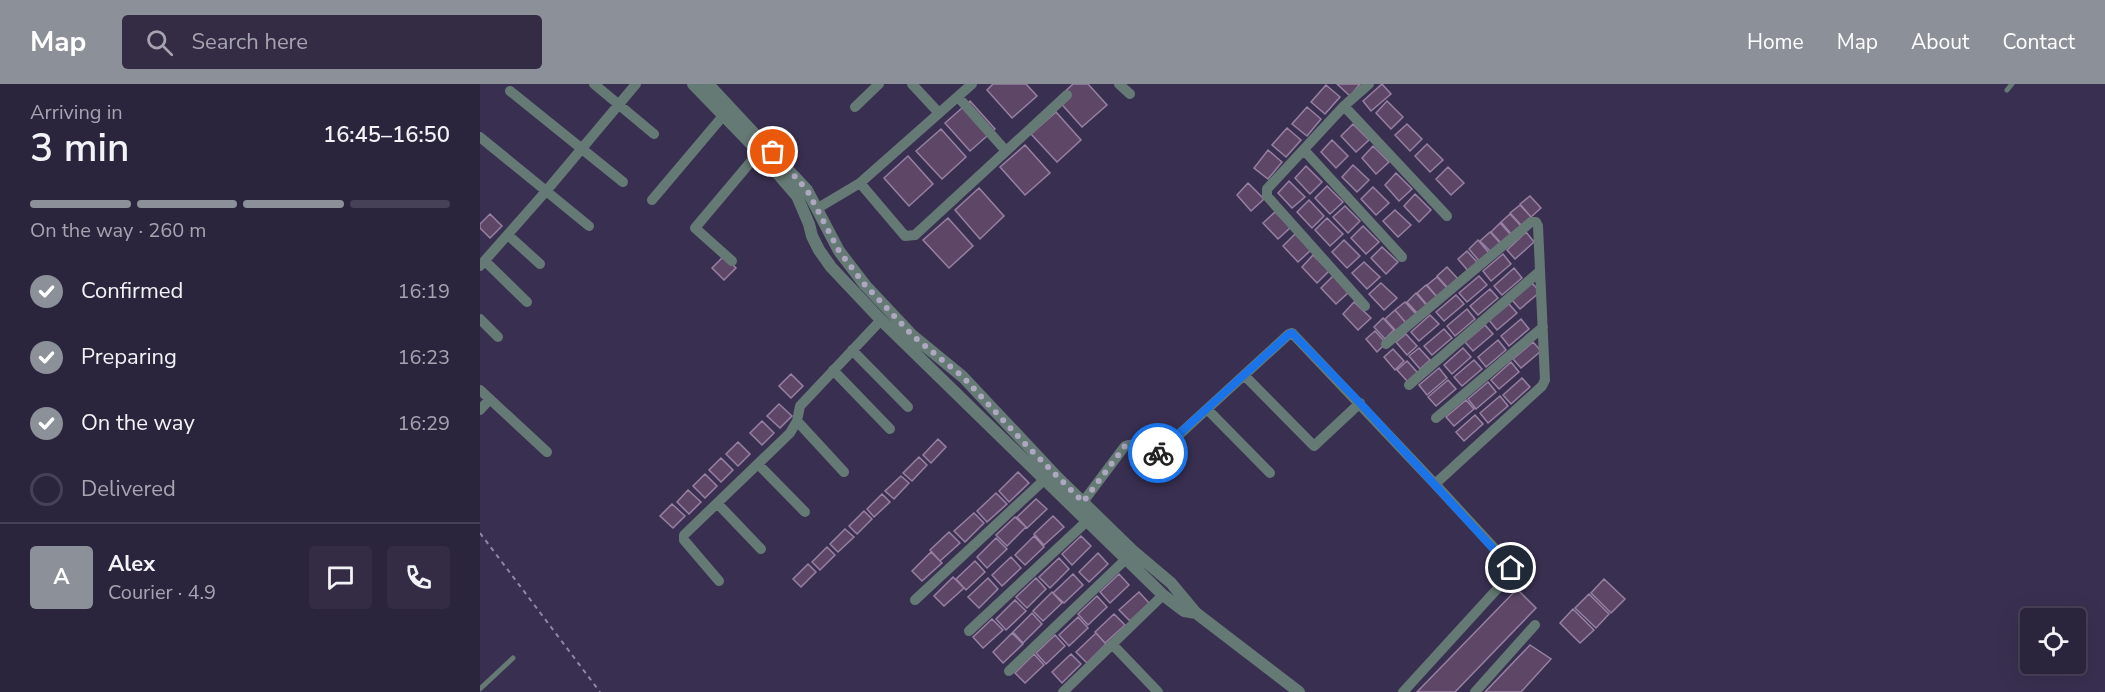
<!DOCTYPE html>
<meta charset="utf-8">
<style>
:root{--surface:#2b243d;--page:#332c44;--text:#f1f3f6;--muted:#a6a4b0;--line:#474157;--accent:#8c9099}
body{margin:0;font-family:"Nunito Sans",sans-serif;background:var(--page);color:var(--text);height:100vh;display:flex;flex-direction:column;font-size:22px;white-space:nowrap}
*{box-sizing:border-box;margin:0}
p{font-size:20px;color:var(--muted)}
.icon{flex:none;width:33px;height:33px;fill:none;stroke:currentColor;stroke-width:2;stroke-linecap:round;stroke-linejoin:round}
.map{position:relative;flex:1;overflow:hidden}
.side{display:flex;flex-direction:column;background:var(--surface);width:480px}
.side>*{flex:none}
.fabs{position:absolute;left:1540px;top:524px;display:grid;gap:12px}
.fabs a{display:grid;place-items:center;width:66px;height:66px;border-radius:6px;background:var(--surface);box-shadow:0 6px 24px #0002,0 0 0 2px var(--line);font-size:30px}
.pin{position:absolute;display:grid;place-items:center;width:51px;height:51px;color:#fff;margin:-26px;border:3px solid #fff;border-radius:50%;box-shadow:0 2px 6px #0007}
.courier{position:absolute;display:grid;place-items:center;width:60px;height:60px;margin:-30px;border:4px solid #1a73e8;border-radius:50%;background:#fff;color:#222;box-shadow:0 2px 8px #0007}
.head em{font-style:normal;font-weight:600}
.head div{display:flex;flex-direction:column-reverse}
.head{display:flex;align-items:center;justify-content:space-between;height:102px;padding:0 30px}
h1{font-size:39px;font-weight:600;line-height:45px}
.bar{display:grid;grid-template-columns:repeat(4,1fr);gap:9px 6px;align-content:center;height:72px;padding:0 30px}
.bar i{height:8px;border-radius:4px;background:var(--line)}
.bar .active{background:var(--accent)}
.bar p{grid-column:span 4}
.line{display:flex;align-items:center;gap:15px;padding:0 30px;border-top:2px solid var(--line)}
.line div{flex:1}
.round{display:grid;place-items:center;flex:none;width:63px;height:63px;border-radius:6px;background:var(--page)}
ol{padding:0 30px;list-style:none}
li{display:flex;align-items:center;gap:18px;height:66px}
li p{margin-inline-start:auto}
li .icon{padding:6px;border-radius:50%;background:var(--accent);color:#fff;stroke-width:4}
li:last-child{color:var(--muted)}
li i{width:33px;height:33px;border:3px solid var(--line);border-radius:50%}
header{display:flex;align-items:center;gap:36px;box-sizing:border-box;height:84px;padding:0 30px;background:var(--accent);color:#fff}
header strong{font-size:28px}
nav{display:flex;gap:33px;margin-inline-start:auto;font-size:21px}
.search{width:420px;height:54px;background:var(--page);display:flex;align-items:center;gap:15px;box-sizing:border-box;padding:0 21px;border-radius:6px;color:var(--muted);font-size:22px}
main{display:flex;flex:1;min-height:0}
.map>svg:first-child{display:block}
</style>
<header>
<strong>Map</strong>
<div class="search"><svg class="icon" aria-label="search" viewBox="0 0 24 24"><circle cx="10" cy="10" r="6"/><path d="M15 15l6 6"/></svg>Search here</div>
<nav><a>Home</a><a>Map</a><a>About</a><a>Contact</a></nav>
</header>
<main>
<section class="side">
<div class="head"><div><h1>3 min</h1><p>Arriving in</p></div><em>16:45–16:50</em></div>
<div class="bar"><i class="active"></i><i class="active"></i><i class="active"></i><i></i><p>On the way · 260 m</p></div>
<ol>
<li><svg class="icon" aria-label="check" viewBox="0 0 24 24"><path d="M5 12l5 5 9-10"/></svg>Confirmed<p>16:19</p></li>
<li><svg class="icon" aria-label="check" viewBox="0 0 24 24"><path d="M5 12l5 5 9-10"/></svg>Preparing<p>16:23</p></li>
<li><svg class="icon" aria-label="check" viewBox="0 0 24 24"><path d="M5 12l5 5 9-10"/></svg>On the way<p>16:29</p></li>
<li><i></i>Delivered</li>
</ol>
<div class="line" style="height:108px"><b class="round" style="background:var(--accent);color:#fff">A</b><div><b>Alex</b><p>Courier · 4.9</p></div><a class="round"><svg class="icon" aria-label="chat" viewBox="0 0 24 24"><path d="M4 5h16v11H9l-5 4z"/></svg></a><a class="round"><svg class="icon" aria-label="phone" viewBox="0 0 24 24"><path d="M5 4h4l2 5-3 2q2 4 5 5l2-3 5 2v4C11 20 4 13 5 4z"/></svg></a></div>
</section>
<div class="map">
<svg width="1625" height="608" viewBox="0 0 1625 608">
<rect width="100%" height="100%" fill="#393051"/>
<path fill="#5d4666" stroke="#9880a2" stroke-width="1.5" d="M513,0h33l11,12 -25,22 -25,-28z
M593,0h15l19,21 -25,22 -25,-28z
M857,0h23l-10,12z
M902,0l9,10 -20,17 -8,-10z
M846,1l14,12 -15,17 -14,-12z
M490,17l25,28 -25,22 -25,-28z
M907,17l16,16 -12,12 -15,-16z
M827,23l14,12 -14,17 -15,-12z
M576,28l25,28 -24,22 -26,-28z
M873,40l16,16 -13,12 -15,-16z
M927,40l15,15 -12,12 -15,-16z
M807,44l14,12 -15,17 -14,-12z
M461,45l25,28 -24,22 -26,-28z
M852,56l16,16 -12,12 -15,-16z
M947,60l16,16 -13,12 -15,-16z
M545,61l25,28 -25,22 -25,-28z
M893,62l16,16 -13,12 -14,-16z
M788,66l14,12 -14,17 -14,-11z
M428,72l25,28 -24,22 -25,-28z
M873,81l16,15 -12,12 -15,-15z
M826,82l16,16 -12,12 -15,-16z
M968,83l16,16 -13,12 -15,-16z
M916,89l16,16 -13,12 -14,-16z
M809,97l16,16 -13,11 -14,-15z
M768,99l16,16 -13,12 -14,-16z
M847,102l16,16 -13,12 -15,-16z
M893,103l16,16 -13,12 -15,-16z
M499,104l25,28 -24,23 -25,-29z
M935,110l16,16 -12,12 -15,-16z
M1050,112l11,12 -10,9 -11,-13z
M829,116l15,16 -12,12 -15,-16z
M1040,121l11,12 -9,9 -12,-13z
M865,122l15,15 -12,12 -15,-16z
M915,126l16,15 -13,12 -15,-16z
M795,128l16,15 -13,12 -15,-16z
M10,130l12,12 -12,12 -10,-10v-4z
M1030,130l11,12 -9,9 -11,-13z
M468,134l25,28 -24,22 -26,-28z
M847,134l16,16 -13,12 -15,-16z
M1020,139l11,12 -9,9 -11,-12z
M883,142l16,16 -13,12 -15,-16z
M1010,148l11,12 -9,9 -12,-12z
M1046,148l8,10 -19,17 -8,-9z
M815,150l16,16 -13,12 -15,-16z
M864,156l16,16 -13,12 -15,-16z
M998,156l11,13 -9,9 -11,-13z
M902,163l16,15 -12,12 -15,-16z
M987,167l11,12 -9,9 -11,-13z
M1023,170l8,10 -20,17 -8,-10z
M833,171l16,16 -12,12 -15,-16z
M244,172l12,12 -12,12 -12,-12z
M884,178l16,15 -13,12 -15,-16z
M967,183l11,12 -10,9 -11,-12z
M1034,184l8,10 -20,17 -8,-9z
M853,192l16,16 -13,12 -15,-16z
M999,192l8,9 -20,17 -8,-9z
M957,193l11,12 -10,9 -11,-13z
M901,199l16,15 -13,12 -15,-16z
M1052,199l8,9 -20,17 -8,-9z
M946,201l11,12 -9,9 -11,-13z
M1010,205l8,9 -20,17 -8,-9z
M936,209l11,13 -9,8 -11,-12z
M976,211l8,9 -20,17 -8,-9z
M874,218l17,16 -13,12 -15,-16z
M925,218l11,12 -10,9 -11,-13z
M1029,220l8,9 -20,17 -8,-10z
M987,225l8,10 -20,17 -8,-10z
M915,226l11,13 -10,8 -11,-12z
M950,231l9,9 -20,17 -8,-9z
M903,234l11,12 -9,9 -11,-12z
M1041,235l8,10 -20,17 -8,-10z
M1005,241l8,9 -20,17 -8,-9z
M964,245l8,9 -20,17 -8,-9z
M895,247l11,12 -9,9 -11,-13z
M926,250l11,12 -10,9 -11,-13z
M1018,256l8,10 -20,17 -8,-10z
M1053,258l8,9 -20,17 -8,-9z
M939,264l11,12 -10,9 -11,-13z
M983,264l8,9 -19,17 -8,-9z
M913,265l11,12 -9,9 -11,-13z
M994,276l8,9 -20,17 -8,-9z
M927,277l11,12 -10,9 -11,-12z
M1031,278l8,10 -20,17 -8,-9z
M959,284l8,10 -20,17 -8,-10z
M311,290l12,12 -12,12 -12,-12z
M1042,294l8,9 -19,17 -8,-9z
M968,296l8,9 -20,17 -8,-9z
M1008,298l8,10 -20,17 -8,-10z
M1020,312l8,10 -20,17 -8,-10z
M986,316l8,9 -20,17 -8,-9z
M299,320l13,12 -12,12 -13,-12z
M995,331l8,9 -19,17 -8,-9z
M282,337l12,12 -12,12 -12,-12z
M458,355l8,8 -15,16 -8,-8z
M258,358l12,12 -12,12 -12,-12z
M439,373l8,8 -15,16 -9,-8z
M241,374l12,12 -12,12 -12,-12z
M538,388l11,11 -20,19 -10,-11z
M225,390l12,12 -12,12 -12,-12z
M421,392l8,7 -15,16 -9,-8z
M208,406l13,12 -12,12 -12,-12z
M516,409l11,11 -20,18 -10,-11z
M402,410l8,8 -16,15 -7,-8z
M556,415l11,10 -20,19 -10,-11z
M192,420l13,12 -12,12 -13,-12z
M384,427l8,8 -15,15 -8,-8z
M494,429l10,10 -19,19 -11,-11z
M573,432l11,11 -20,18 -10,-11z
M535,433l11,10 -19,19 -11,-11z
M365,445l9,8 -16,15 -8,-8z
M469,448l11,11 -20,18 -10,-11z
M554,452l10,11 -19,18 -10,-10z
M601,452l10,10 -19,19 -10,-11z
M516,454l11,11 -20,19 -10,-11z
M347,463l8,8 -15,15 -8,-8z
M451,468l11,11 -20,18 -10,-10z
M618,469l10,11 -19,18 -10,-10z
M531,473l10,11 -19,18 -10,-11z
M579,474l10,11 -19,19 -11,-11z
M495,477l10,11 -19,18 -10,-11z
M328,480l8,8 -15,15 -8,-8z
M593,490l10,11 -19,18 -11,-10z
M639,490l10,11 -19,18 -10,-11z
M473,493l11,11 -20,18 -10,-10z
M508,494l10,11 -19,19 -11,-11z
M556,494l10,11 -19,19 -11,-11z
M1124,495l21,20 -14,14 -20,-20z
M1037,505l19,19 -81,84h-38z
M572,508l10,11 -19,18 -10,-10z
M659,508l10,11 -19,18 -11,-11z
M1109,510l20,20 -13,14 -21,-20z
M617,512l10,11 -19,18 -10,-11z
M535,516l11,11 -20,19 -10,-11z
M1093,525l21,21 -14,13 -20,-20z
M552,529l10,11 -19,19 -10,-11z
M634,530l11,11 -20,18 -10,-11z
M598,533l10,11 -19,18 -10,-11z
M512,535l11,11 -20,18 -10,-11z
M532,549l11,11 -20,19 -10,-11z
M616,549l10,11 -19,19 -11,-11z
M575,551l10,11 -19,18 -10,-11z
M1050,561l21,14 -30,33h-36z
M554,570l10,11 -19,18 -10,-10z
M591,570l10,10 -19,19 -10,-11z"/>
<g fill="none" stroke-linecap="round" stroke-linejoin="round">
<path stroke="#8f88a3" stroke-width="2" stroke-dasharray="4.5 4.5" stroke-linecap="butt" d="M0,449l120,159"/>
<path stroke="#657a74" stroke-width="5" d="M1527,6l5,-6
M0,605l33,-31"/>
<path stroke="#657a74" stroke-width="10" d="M114,0l60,50
M432,0l27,29
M639,0l11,10
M30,7l113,91
M478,13l48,54
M864,22l103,110
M375,23l24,-23
M0,53l109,89
M824,66l98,107
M380,99l45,53 10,-1 152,-140
M172,116l71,-84
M338,124l42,-25 112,-99
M28,151l32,29
M5,177l42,41
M252,177l-37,-33 64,-76
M0,182l67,-76 89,-106
M885,222l-98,-110v-7l77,-83 25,-22
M0,235l18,18
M906,260l145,-122h5l2,4 7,154 -3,6 -107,98 72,78 4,6 -2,8 -106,116
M372,266l56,57
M353,286l57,59
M764,291l70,71 46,-43
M929,301l131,-114
M0,306l67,62
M727,325l63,64
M0,326l10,-11
M956,334l107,-91
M317,337l47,51
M278,380l47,48
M603,418l42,-56c12,-5 22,8 34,7l130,-119 3,-1 143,151
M237,419l44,46
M239,497l-35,-41v-5l106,-102 7,-12 3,-15 81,-86
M435,516l129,-120
M489,547l118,-110
M633,561l45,47
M529,587l117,-112
M583,608l100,-97
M995,608l60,-67"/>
<path stroke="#657a74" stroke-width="12" d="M213,0l66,68 38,44 12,28 3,12 7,14 12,17 50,53 282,275 21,16 12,2
M228,0l99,106 32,61 26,34 48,51 50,41 95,101 74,72 39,33 25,30 103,79"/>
</g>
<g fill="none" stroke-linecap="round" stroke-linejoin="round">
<path stroke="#ada7c0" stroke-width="6" stroke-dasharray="0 10.8" d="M293,68l34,38 32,61 26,34 48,51 50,41 64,69 56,56 42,-56 7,-2 23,9h3"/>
<path stroke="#1a73e8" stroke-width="8" d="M678,369l131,-119 3,-1 68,70 151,165"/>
</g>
</svg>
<div class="fabs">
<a><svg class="icon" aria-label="locate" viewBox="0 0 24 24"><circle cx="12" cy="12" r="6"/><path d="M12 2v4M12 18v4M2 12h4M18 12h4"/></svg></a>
</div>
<div class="pin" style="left:293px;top:68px;background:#ea580c"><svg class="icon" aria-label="bag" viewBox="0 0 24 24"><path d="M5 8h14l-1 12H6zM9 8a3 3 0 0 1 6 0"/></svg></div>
<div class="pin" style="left:1031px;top:484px;background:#1f2937"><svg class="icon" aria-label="home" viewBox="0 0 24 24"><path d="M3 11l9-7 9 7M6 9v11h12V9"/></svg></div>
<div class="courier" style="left:678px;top:369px"><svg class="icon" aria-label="bike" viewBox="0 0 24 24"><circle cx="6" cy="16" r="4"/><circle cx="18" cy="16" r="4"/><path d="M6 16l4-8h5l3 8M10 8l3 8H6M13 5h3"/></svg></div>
</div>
</main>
